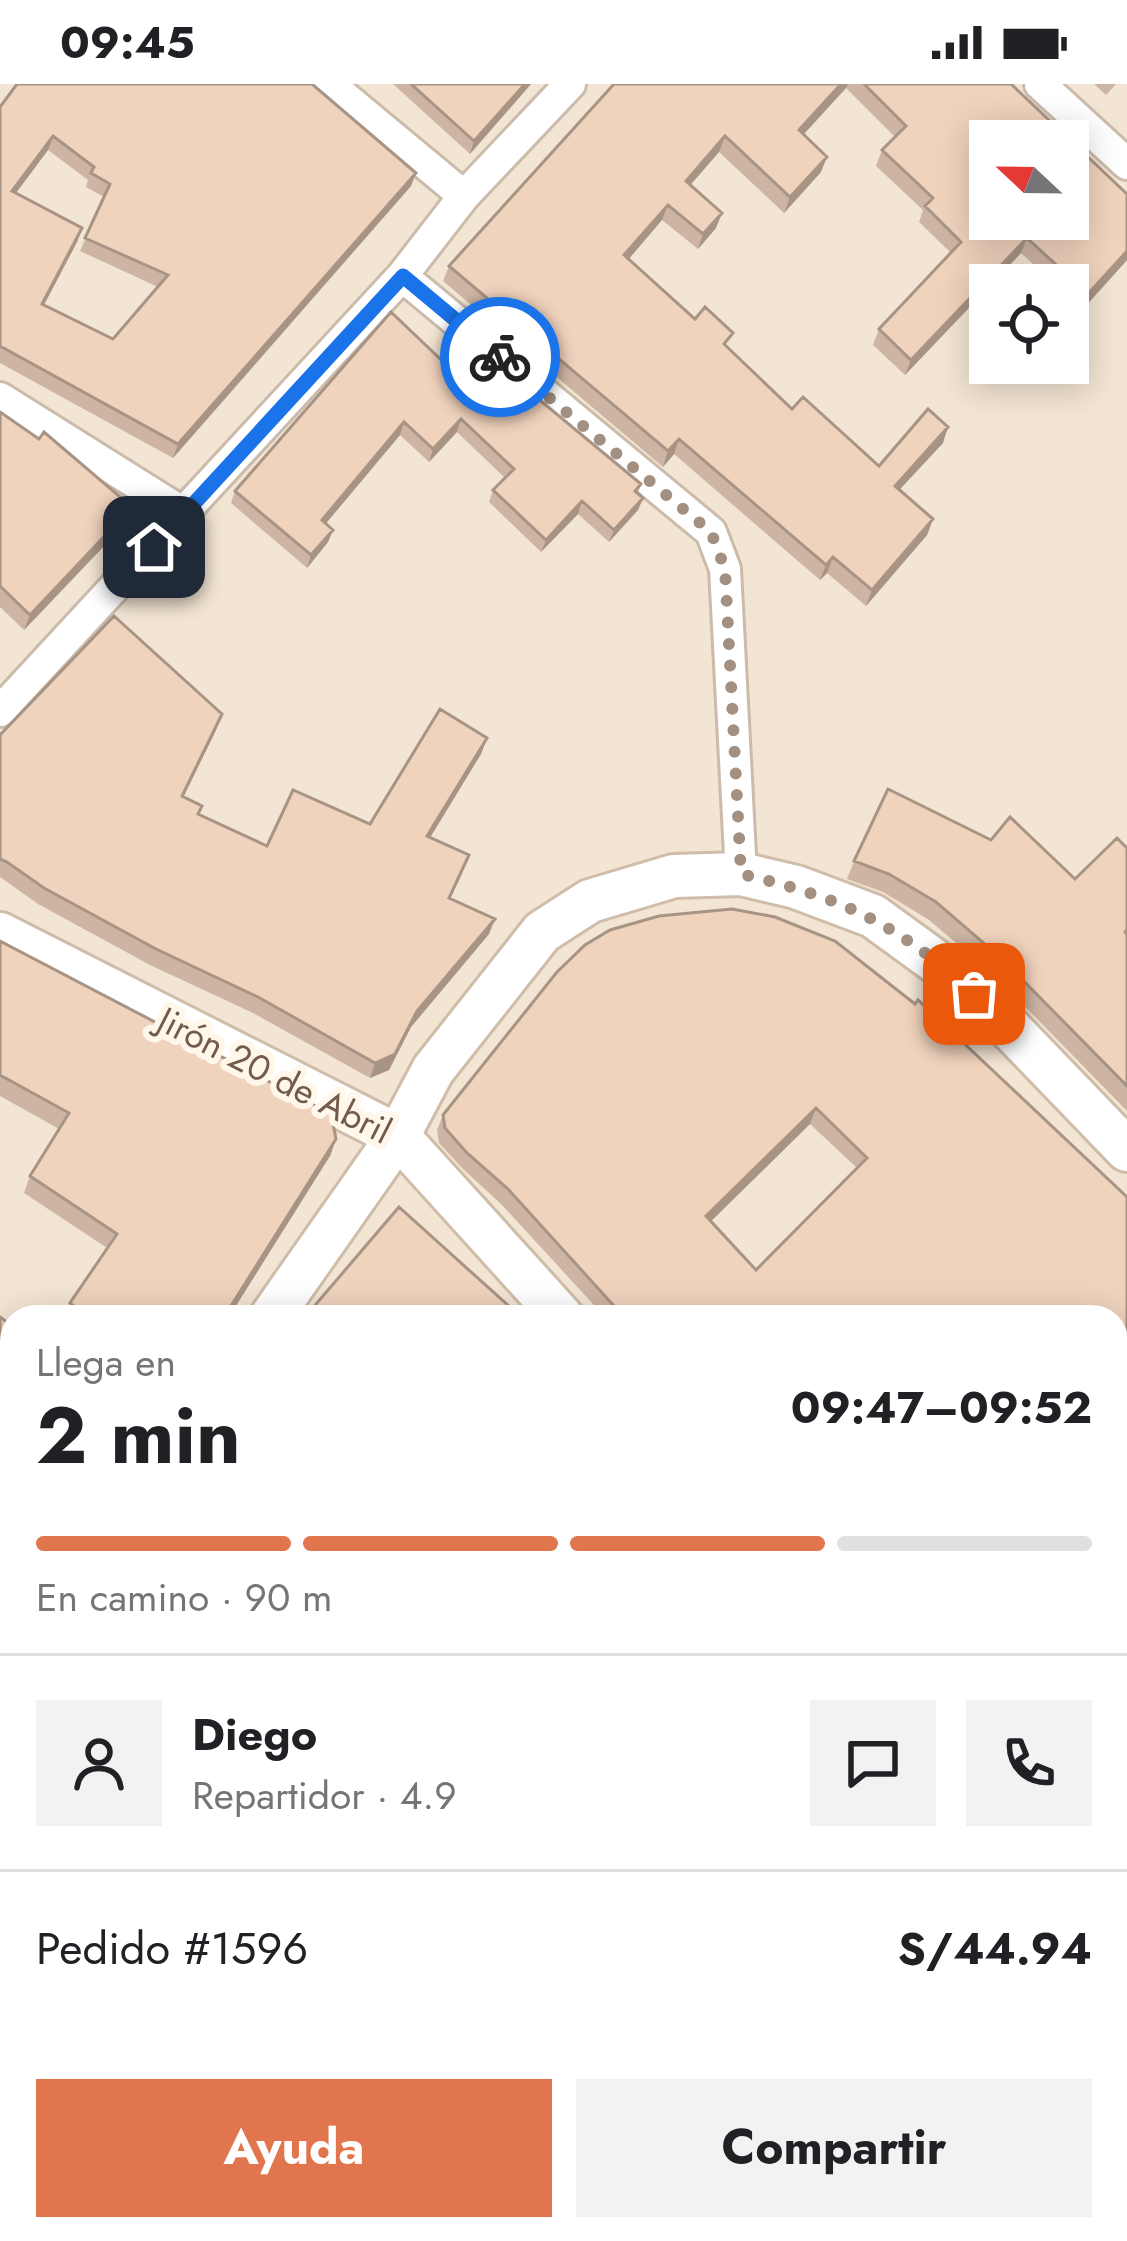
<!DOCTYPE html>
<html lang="es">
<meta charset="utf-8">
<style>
:root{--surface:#fff;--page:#f2f2f2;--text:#202124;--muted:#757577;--line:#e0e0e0;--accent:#e1754e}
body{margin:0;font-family:Jost,sans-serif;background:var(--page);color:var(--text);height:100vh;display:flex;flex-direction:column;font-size:45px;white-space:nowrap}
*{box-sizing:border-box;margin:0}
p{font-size:39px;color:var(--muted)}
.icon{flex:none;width:66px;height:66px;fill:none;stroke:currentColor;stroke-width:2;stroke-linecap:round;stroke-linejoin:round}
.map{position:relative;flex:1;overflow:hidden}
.side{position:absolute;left:0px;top:1221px;width:1128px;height:936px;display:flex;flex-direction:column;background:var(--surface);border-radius:36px 36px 0 0;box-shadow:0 6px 30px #0003}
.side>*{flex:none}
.needle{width:78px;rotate:292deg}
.tools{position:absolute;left:969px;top:36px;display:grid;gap:24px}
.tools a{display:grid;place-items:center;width:120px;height:120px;border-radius:0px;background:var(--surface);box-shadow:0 6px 30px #0003;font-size:60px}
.pin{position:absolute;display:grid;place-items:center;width:102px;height:102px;color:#fff;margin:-51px;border-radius:24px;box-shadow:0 6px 18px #0006}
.courier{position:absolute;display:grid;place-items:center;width:120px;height:120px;margin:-60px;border:9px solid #1a73e8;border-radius:50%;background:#fff;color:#222;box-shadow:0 3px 15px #0007}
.overview em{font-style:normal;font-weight:700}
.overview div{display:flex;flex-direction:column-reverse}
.overview{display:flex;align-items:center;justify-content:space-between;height:204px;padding:0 36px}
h1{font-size:78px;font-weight:700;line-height:90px}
.bar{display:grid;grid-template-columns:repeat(4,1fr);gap:18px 12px;align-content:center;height:144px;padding:0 36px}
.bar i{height:15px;border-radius:9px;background:var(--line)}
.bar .active{background:var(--accent)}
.bar p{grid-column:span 4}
.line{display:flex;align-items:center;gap:30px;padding:0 36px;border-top:3px solid var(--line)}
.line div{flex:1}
.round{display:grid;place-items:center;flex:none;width:126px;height:126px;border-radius:0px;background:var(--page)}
.action{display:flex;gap:24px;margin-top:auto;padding:24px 36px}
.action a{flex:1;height:138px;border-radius:0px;background:var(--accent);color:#fff;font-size:48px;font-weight:700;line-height:138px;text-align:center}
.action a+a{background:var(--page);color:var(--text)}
.status{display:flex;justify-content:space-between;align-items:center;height:84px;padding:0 60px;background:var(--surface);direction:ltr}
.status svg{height:33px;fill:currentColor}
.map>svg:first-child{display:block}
</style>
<div class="status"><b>09:45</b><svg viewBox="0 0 49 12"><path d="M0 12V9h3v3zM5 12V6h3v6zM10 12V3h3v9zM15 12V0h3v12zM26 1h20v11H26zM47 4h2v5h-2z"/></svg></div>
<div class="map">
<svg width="1127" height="2157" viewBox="0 0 1127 2157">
<rect width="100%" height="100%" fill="#fbf3e4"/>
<path fill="#f3e5d3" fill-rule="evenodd" d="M0,0h1127v2157h-1127zM990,57h78v78h-78zM990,201h78v78h-78zM12,1233h1104v912h-1104z"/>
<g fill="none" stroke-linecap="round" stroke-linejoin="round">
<defs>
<path id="street" d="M329,0l135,112
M1040,0l87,80
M402,192l309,256 14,37 16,305
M0,314l185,116
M0,627l402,-435 62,-80 106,-112
M0,1847l12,11
M333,2145l13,12"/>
<path id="secondary" d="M0,850l398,202 164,181
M271,1233l127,-181 35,-66 109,-138 48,-31 84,-25 67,-2 55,13 77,29 77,56 48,44 129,134
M0,1620l12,-17
M1116,1667l11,-10
M1116,1841l11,12
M647,2157l11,-12"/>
</defs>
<use href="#street" stroke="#ccbbab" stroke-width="36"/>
<use href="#secondary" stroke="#cfbca9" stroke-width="48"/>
<use href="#street" stroke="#fff" stroke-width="30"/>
<use href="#secondary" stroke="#fff" stroke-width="42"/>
</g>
<path fill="#ceb5a3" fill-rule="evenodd" d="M393,0h138l-61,70z
M614,0h397l116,110v66l-44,49 -15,-13v-11h-12l-35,-32 -116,122 -32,-30 6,-16 72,-76 -32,-31 4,-12 -47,-44 6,-16 13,-13 -49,-49 -43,47 18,37 -37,41 -65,-61 -29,33 26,43 -18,21 -36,-29 -33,39 163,150 87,57 64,-23 -44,47 34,29 -6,16 -61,71 -39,-33 -7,7 -146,-126 -11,13 -220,-186 6,-15z
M1094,0h22l-10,11z
M0,23l411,79 -238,272 -173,-95zM48,66l40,30 -2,7 18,10 -24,54 78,36 -45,52 -69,-34 33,-63 5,-14 -66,-35z
M455,289l186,111 -3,9 5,5 -5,12 -29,32 -31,-28 -37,38 -52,-50 4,-12 12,-12 -48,-46 -28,30 -29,-27 -74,88 7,7 -5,12 -21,26 -76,-65 4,-12z
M0,328l126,111 -102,107 -24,-23z
M216,646l-33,67 19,9 -3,8 68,32 103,-22 117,-86 -6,16 -51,84 33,33 -13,28 39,35 -78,93 -22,43 -19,8 -117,-65 -103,-48 -112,-61 -38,-27v-142z
M991,756l84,39 52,-31v263l-133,-136 -65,-55 -46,-28 -36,-13 7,-18z
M0,857l336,198 -6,17 -265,161 5,-14 37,-55 -83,-55 6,-17 29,-47 -59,-33z
M557,888l570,225v243l-11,-12v-111h-511l-103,-112 -40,-37 -23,-25 -2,-13 6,-15zM810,1040l47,44 -101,102 -45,-49z
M12,1632v124l-12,17v-124z
M1116,1676h11v136l-11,-11z
M0,1873l12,11v157l-12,-10z
M395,2145h234l-1,4 5,8h-225z
M683,2145h395l-4,12h-135l-3,-4 -4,4h-24l-7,-8 -9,8h-221z"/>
<path fill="#a89484" d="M525,0h6l-61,70 4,-13z
M841,0h7l-2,4 -53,58 6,-16z
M53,52l-5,14 -41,55 5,-14z
M725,52l-6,16 -39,45 6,-16z
M827,73l-6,15 -37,41 6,-16z
M416,89l-5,13 -238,272 5,-14z
M668,121l-6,15 -43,50 5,-15z
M722,129l-6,15 -18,21 5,-15z
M82,144l-5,14 -40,76 5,-14z
M1027,154l-6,15 -116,122 6,-15z
M1127,167v9l-44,49 5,-15z
M461,335l-4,13 -28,30 4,-13z
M404,338l-4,13 -82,98 4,-13z
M948,343l-5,16 -54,58 6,-15z
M679,355l-5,15 -11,13 5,-16z
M643,414l-5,12 -29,32 5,-12z
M582,417l-4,13 -37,38 5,-12z
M132,423l-6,16 -102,107 6,-15z
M933,435l-6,16 -61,71 6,-16z
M333,446l-5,12 -21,26 4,-13z
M833,473l-6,16 -7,7 6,-15z
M222,630l-6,16 -40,82 6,-16z
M487,654l-6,16 -60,98 6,-16z
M495,835l-6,15 -78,93 -22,43 -19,8 5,-15z
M816,1024l-6,16 -110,108 6,-16z
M336,1055l-6,17 -101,161h-5z
M12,1536v8l-12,17v-8z
M1127,1617v16l-7,-1 -4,5v-11z
M12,1746v10l-12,17 7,-20z
M1127,2035v10l-11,10v-10z
M894,2145h8l-10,12h-10z
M934,2145h5l-3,8 -4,4h-9z"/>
<path fill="#f0d3bd" stroke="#a89484" stroke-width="3" fill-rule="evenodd" d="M17,0h295l104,89 -238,271 -178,-98v-239zM53,52l41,31 -3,6 19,11 -25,54 83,37 -55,64 -71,-35 40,-76 -70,-37z
M411,0h114l-51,57z
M614,0h227l-42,46 28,27 -37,40 -65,-61 -39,45 36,32 -19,21 -35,-29 -44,50 71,64 10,-12 28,26 -9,11 68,65 11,-12 76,69 49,-57 20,18 -53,59 38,33 -61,71 -39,-33 -7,8 -147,-126 -11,12 -219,-185z
M864,0h147l116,110v57l-39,43 -61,-56 -116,122 -32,-31 82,-87 -36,-36 8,-8 -51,-48 24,-24zM990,57h78v78h-78z
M391,228l64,61 22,-25 164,136 -6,7 8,7 -29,32 -32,-29 -36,39 -53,-50 21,-21 -53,-50 -28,30 -29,-27 -82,98 11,10 -22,25 -76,-64z
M0,328l39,27 5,-7 88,75 -102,108 -30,-29z
M114,532l108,98 -40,82 20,10 -4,8 69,32 26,-56 77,34 70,-115 47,29 -60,98 42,19 -20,43 46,21 -78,92 -22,43 -20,9 -117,-66 -102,-48 -112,-61 -37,-26 -7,-3v-124z
M888,705l103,51 19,-23 65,62 42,-41 10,10v81l-2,3 2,2v152l-127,-129 -64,-55 -47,-28 -35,-13z
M732,825l43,8 60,24 80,63 3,-4 209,197v222l-11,-12v-90h-492l-116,-128 -41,-36 -22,-25 -2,-13 114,-143 28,-27 25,-15 49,-14zM816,1024l51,50 -111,112 -50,-54z
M0,857l331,173 5,25 -112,178h-158l8,-11 -4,-3 47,-69 -87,-58 39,-63 -69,-38z
M399,1123l122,110h-216z
M0,1233l12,9v294l-12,17z
M1127,1387v230l-11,9v-228z
M12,1632v114l-5,7 -7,-5v-99z
M1116,1676h11v115l-11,-11z
M1116,1860l11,11v164l-11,10z
M0,1873l12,11v137l-9,-7 -3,3z
M28,2145h295l14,12h-319z
M417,2145h212l-1,4 5,8h-202z
M684,2145h210l-12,12h-211z
M916,2145h18l-10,9z
M947,2145h130l-12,12h-107z"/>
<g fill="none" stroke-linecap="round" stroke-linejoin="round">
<path stroke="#a39081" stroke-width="12" stroke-dasharray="0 21.6" d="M500,273l211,175 14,37 16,305c100,23 157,50 233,120"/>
<path stroke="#1a73e8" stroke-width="15" d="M154,463l249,-271 97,81"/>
</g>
<g text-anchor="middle" stroke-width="12" stroke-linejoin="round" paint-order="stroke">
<g font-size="36" fill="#735b4b" stroke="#fef7ea">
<text transform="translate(275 991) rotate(27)" y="13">Jirón 20 de Abril</text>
</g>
</g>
</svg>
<div class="tools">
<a><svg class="needle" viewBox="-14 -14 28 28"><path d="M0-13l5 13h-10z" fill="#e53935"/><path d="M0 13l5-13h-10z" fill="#757577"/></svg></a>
<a><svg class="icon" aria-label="locate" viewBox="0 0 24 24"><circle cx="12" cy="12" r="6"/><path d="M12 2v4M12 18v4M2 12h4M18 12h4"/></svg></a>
</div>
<div class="pin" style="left:974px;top:910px;background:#ea580c"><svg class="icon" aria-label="bag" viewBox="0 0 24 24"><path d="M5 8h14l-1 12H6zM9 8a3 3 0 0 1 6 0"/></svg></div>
<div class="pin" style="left:154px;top:463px;background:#1f2937"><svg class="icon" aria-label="home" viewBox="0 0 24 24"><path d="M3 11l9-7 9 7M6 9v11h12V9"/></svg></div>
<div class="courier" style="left:500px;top:273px"><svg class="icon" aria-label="bike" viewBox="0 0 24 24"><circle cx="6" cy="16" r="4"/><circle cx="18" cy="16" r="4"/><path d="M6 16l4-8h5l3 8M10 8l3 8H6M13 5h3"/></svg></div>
<section class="side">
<div class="overview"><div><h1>2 min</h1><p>Llega en</p></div><em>09:47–09:52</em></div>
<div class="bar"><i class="active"></i><i class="active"></i><i class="active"></i><i></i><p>En camino · 90 m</p></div>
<div class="line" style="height:216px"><a class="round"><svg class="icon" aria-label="person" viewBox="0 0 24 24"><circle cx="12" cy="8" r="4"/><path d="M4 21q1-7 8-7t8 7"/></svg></a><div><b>Diego</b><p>Repartidor · 4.9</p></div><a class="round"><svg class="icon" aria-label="chat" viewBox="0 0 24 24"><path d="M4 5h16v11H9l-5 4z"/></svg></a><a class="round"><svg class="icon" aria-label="phone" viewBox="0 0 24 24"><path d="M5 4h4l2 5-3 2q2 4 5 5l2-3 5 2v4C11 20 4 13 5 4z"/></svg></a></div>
<div class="line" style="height:156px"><div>Pedido #1596</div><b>S/44.94</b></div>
<div class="action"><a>Ayuda</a><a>Compartir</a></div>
</section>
</div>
